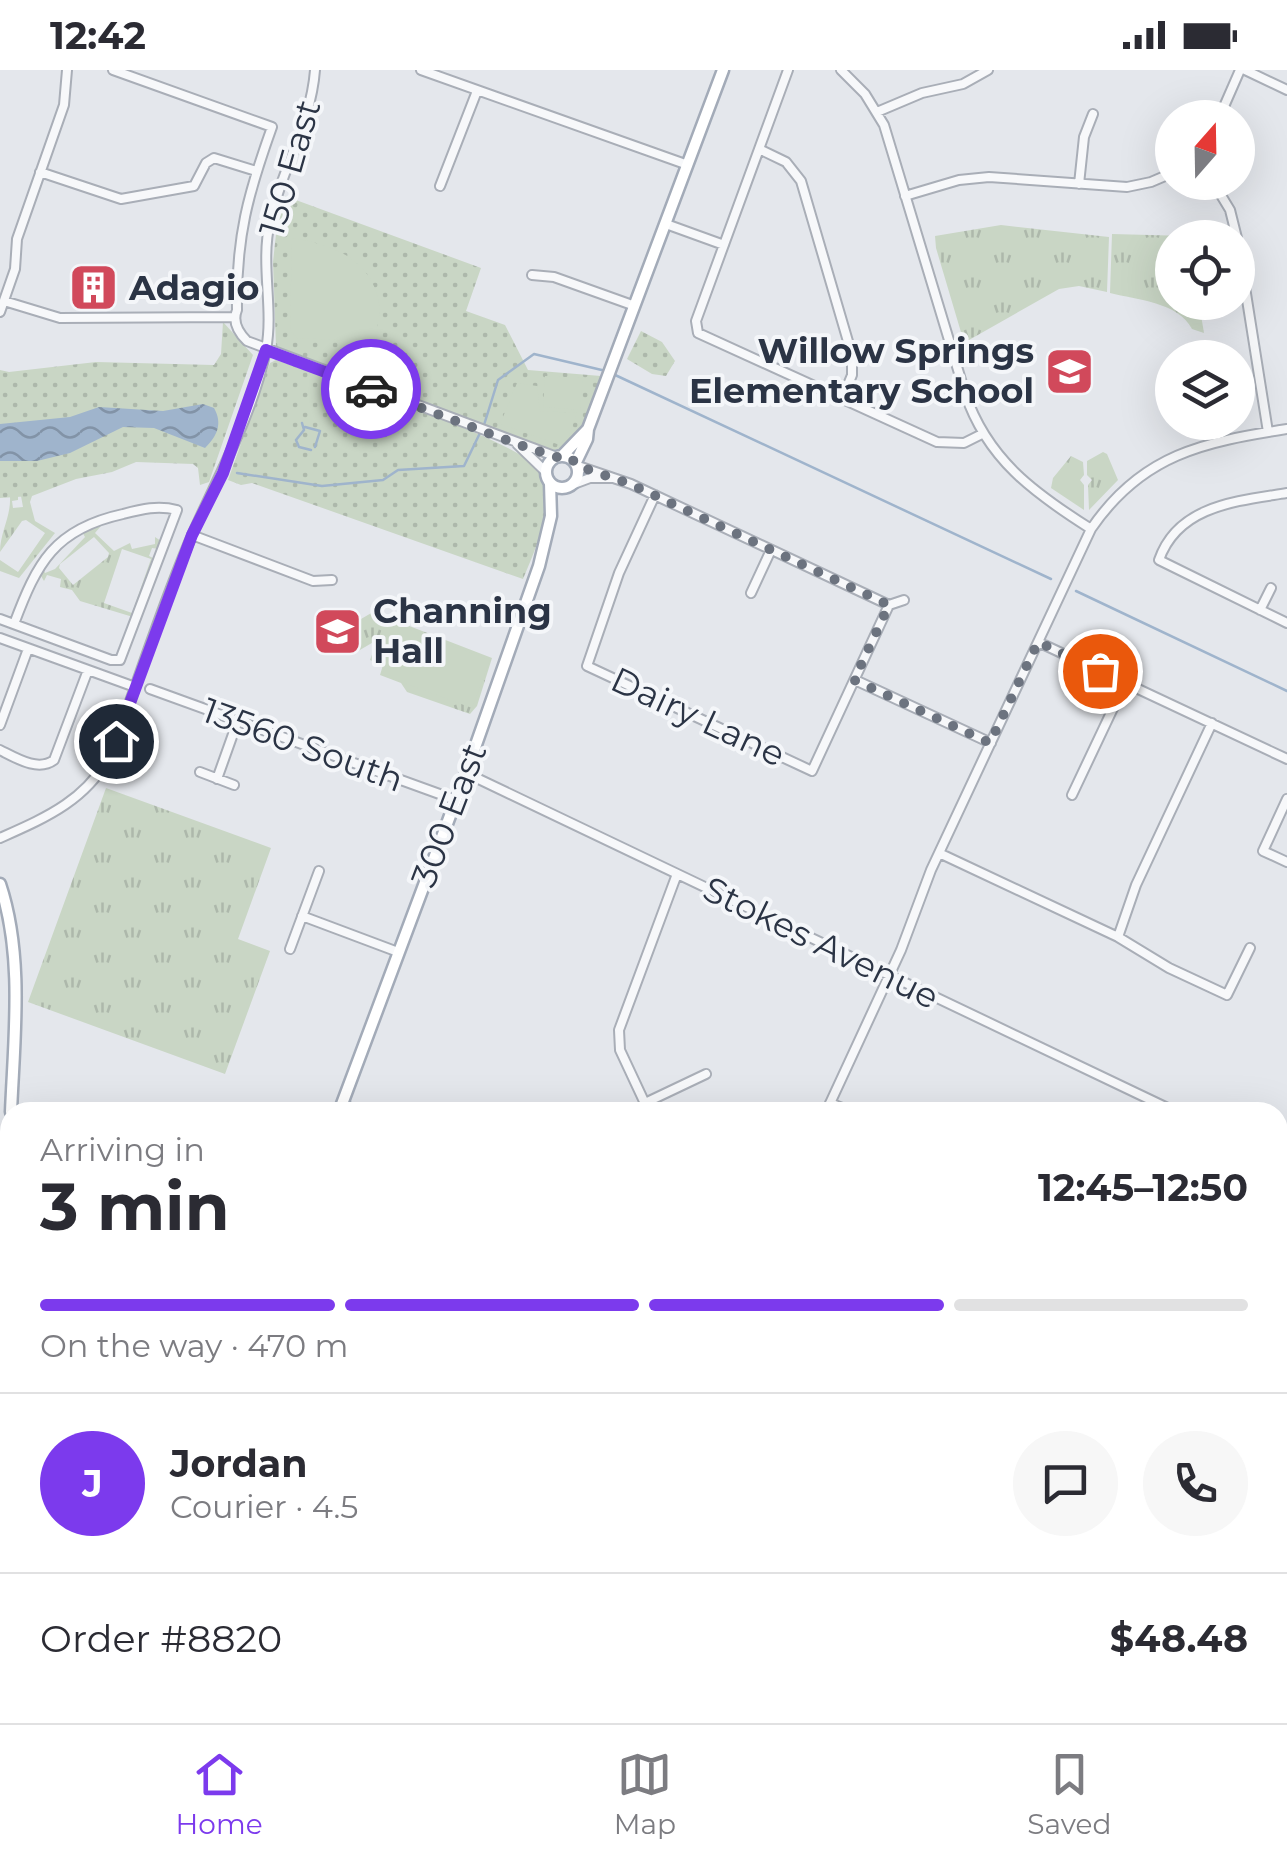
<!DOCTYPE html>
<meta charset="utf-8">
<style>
:root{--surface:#fff;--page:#f7f7f7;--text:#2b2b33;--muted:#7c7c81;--line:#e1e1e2;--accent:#7c3aed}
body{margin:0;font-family:Montserrat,sans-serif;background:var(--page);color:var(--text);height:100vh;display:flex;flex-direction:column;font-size:38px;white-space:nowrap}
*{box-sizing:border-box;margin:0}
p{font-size:32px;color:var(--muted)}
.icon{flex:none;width:55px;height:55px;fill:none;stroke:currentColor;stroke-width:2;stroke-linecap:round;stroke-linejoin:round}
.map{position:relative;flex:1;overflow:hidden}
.panel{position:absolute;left:0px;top:1032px;width:1288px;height:622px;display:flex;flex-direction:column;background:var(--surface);border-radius:30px 30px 0 0;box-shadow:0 10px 40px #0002}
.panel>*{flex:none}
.needle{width:65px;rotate:20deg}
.tools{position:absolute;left:1155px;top:30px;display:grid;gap:20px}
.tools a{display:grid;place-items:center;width:100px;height:100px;border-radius:50%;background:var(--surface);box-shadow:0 10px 40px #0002;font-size:50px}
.pin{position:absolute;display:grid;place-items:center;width:85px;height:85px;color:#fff;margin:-42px;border:5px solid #fff;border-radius:50%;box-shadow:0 2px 10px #0007}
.courier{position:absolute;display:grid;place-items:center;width:100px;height:100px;margin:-50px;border:8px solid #7c3aed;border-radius:50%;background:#fff;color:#222;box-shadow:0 2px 12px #0007}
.head em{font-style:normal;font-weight:700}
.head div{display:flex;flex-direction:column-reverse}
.head{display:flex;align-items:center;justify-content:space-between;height:170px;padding:0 40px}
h1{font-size:65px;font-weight:700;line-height:75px}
.bar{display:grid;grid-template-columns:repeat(4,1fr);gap:15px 10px;align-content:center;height:120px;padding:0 40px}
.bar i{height:12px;border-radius:8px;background:var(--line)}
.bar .on{background:var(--accent)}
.bar p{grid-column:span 4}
.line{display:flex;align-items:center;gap:25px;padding:0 40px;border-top:2px solid var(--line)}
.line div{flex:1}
.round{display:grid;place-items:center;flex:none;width:105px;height:105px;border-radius:52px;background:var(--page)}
.status{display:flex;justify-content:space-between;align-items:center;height:70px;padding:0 50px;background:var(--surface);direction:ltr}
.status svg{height:28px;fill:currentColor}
.dock{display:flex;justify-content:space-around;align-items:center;height:140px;border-top:2px solid var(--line);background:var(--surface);font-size:28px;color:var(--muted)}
.dock a{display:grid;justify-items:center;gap:5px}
.dock .on{color:var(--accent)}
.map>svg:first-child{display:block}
</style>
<div class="status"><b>12:42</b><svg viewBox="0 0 49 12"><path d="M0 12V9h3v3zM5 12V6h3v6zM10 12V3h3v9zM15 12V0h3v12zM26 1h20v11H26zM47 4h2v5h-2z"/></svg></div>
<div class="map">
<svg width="1287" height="1653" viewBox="0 0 1287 1653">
<defs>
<pattern id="grass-tufts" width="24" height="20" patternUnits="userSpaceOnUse" patternTransform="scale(2.5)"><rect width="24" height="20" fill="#c9d6c5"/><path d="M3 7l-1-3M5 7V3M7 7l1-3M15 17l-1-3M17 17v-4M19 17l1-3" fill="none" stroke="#adb8ab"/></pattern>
<pattern id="park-dots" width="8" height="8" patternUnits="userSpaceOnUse" patternTransform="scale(2.5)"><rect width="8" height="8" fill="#c9d6c5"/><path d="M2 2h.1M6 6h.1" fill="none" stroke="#adb8ab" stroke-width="1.8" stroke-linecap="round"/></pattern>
<pattern id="water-waves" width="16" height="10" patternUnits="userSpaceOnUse" patternTransform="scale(2.5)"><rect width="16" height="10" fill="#9fb4cc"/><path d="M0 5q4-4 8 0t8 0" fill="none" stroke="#8293a7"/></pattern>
</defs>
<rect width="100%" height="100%" fill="#e4e7ec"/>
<path fill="url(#grass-tufts)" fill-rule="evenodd" d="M1001,155l108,12 -2,55 -28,-6 -20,3 -90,51 -6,-1 -27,-91 -1,-12z
M1112,164l76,2 -16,2v64l27,1 5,30 -12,-4c-14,-27 -55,-29 -82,-36z
M1103,382l4,2 11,26 -29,30 -1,-25 4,-5 -5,-5v-14z
M1071,386l12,6 1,13 -4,5 4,5v25l-33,-22 2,-10z
M18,426v4l-6,1 1,7 10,-1 -2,-11h11l-2,6 5,19 20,12 -36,45 -19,-7v-11l18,12 27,-39 -19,-13 -4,1 -22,31c0,-20 11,-35 10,-55z
M101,456l-6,7 19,18 16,-8 2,6 23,-5v-7l6,4 -2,8 -7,-1 -3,8 6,3 -22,58 -53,-16 -8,-11 -12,-3 1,-8 -14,-4 -3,6 -3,-5 2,-8 2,5 10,-4 30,-32 -4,-7zM94,467l15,16 -1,4 -35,28 -14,-17 1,-4zM122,479l29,10 -19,54 -28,-10z
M373,542l119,46 -15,48 -7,8 -63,-22 -6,-9 -21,-8 3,-10 -13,-5 7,-20 -24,14 -4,-2 12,-33z
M106,718l165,60 -33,91 32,12 -45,123 -197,-72z"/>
<path fill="url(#park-dots)" d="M285,126l196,72 -15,43 39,14 23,45 73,6c-11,28 -20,80 -58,74l-267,-103 -3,-85 3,-28z
M223,252l30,33 -44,127 -9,3 -2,-17 -5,-4 -57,-2 -24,10 -36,7 -44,17 -32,2v-128l9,2 87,-10 118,3 7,-11z
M641,261l21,11 13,19 -9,15 -14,-2 -25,-15z
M276,290c45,16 242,79 262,109 20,32 -2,79 -15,110l-271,-96 -11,2 -13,-5 42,-117z
M0,1550l10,4v91h428l-3,8h-413l-22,-8z"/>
<path fill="#c9d6c5" d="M292,168c39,6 79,20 87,65 2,12 -3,27 -5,39l-77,-4 -7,-8z
M545,306l38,2 -3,32 -37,-3z
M517,313l20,3 3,25 37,2 -9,26 -11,5 -57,-20z
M400,556l90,34 -18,48 -90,-33z"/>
<path fill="url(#water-waves)" d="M203,334l11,4c9,16 3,28 -9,40l-51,-20 -31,-1 -53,26 -33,8h-37v-37l70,-7 29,-10 64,4z"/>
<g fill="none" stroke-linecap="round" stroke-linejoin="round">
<path stroke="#9fb4cc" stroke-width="2.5" d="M613,304l438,205
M302,353l2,7 -8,10 3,7 12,3
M484,355l14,-45 36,-26 72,17
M305,357l15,4 -5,16
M237,403l85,13 61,-6 15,-10 66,-4 16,-33
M1076,521l211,100"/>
<path stroke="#9fb4cc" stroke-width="8" d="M1278,1193l9,-2
M89,1653l8,-8"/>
<defs>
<path id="minor" d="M113,0l159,57c-24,67 -36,110 -35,183 -5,12 1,22 10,31l310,116
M421,0l267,95
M788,0l-92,251 2,12 239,109 27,1 18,-9
M841,0l24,24 19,31 81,268c22,66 69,100 126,136
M1245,0l42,20
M877,42l45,-19 41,-9 25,-14
M1219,48l21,-48
M759,79l27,13 15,19 51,174v20l-10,24
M40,102l81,27 73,-13 12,-23 8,-5 42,13
M1213,112l17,28 7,28
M1079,114l5,-47 9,-23
M440,116l37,-95
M905,126l54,-16 30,-3 138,10 24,-5 21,-9
M666,154l58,21
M1238,173l30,189
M532,205l22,2 81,29
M4,231l56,17 174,-1
M0,242l15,-43 2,-30 47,-134 3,-35
M517,374l29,28
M578,396l53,18 258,121 15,-5
M574,414l16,-6h22
M1287,423c-49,8 -109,12 -128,67l128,63
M655,425l-36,78 -32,93 225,105 77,-166
M192,465l121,46 19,-1
M751,523l20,-43
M1260,540l11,-22
M0,549c37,14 74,27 111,41h9l57,-150c-19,-5 -35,-1 -54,4 -69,15 -86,49 -109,110
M0,568l135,49
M1038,572l249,117
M855,610l136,63
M150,619l306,111
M0,655l28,-76
M0,680c16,8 38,22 54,10l34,-90
M200,702l34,13
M466,703l710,339
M217,709l21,-59
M1072,725l53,-112
M1287,729l-24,52 24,11
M0,768c45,-20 88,-38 111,-85 28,-73 51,-149 82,-220 26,-59 60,-119 73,-183 8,-42 -6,-86 4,-128 11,-52 41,-98 45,-152
M939,783l179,84 51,31 58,27 23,-47
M302,846l96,36
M1118,867l18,-52 76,-162
M290,879l29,-78
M645,1033l61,-29
M830,1033l22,9
M342,1035l22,7
M649,1042l-29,-62 -1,-20 58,-156
M826,1042l75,-162 30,-80 160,-341c51,-75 113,-87 196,-100
M1278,1090l9,5
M0,1346l10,3
M1278,1556l9,-21
M521,1653l3,-8
M679,1653l2,-8
M933,1653l3,-8
M1090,1653l3,-8"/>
<path id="major" d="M546 402a16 16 0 1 1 32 0a16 16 0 1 1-32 0Z
M562,386l26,-27
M576,392l11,-23 1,-10 135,-359
M0,814c24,72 14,154 11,228
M339,1042l127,-339 73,-207 12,-50 -1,-33
M0,1108l10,-51
M0,1150l10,4
M1278,1626l9,4"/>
</defs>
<use href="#minor" stroke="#a9aeb7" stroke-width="12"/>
<use href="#major" stroke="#a3abb8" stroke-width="15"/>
<use href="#minor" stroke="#f7f8fa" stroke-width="8"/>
<use href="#major" stroke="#fff" stroke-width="10"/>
</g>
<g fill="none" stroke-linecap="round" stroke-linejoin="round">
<path stroke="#6c737f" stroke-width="10" stroke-dasharray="0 18" d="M371,319l146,55 39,13h14l8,9 52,18 259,121 -35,75 136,63 48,-101 62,29"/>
<path stroke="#7c3aed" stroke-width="12" d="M116,671l76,-206 31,-62 43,-123 105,39"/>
</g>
<defs>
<symbol id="building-square" viewBox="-11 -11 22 22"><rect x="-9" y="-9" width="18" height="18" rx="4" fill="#d1495b" stroke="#f4f6f9"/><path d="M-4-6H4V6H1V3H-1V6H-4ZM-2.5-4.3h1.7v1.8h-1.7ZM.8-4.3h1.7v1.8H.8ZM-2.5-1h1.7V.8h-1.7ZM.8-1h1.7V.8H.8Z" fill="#fff"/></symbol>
<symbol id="school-square" viewBox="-11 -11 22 22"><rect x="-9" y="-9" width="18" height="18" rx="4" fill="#d1495b" stroke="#f4f6f9"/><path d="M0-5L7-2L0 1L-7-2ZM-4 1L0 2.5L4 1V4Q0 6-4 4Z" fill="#fff"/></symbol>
</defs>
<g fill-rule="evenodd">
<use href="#building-square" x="66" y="190" width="55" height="55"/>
<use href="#school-square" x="1042" y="274" width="55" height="55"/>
<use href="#school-square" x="310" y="534" width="55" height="55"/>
</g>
<g text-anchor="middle" stroke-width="8" stroke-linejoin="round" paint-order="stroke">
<g font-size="35" fill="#2b3445" stroke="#f4f6f9">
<text transform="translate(290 98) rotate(-74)" y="12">150 East</text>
<text transform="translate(698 647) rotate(25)" y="12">Dairy Lane</text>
<text transform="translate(303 675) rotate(20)" y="12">13560 South</text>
<text transform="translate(449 745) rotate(-69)" y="12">300 East</text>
<text transform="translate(821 873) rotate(26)" y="12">Stokes Avenue</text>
</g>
<g font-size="35" font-weight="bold" fill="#2b3445" stroke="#f4f6f9" text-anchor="start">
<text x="129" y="230">Adagio</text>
<text x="1034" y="293" text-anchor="end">Willow Springs<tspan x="1034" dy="40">Elementary School</tspan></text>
<text x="373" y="553">Channing<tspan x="373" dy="40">Hall</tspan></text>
</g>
</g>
</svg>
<div class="tools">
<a><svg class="needle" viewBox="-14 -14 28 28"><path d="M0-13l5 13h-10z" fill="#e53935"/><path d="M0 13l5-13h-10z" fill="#7c7c81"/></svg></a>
<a><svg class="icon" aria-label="locate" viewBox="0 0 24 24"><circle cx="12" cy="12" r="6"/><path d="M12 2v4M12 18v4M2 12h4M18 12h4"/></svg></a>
<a><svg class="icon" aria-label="layers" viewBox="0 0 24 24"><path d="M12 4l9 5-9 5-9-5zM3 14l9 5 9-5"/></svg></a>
</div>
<div class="pin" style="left:1100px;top:601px;background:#ea580c"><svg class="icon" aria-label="bag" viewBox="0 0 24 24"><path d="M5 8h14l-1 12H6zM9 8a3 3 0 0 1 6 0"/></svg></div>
<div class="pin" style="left:116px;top:671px;background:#1f2937"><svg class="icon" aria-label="home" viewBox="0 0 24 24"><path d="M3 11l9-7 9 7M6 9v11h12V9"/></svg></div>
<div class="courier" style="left:371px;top:319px"><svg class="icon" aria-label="car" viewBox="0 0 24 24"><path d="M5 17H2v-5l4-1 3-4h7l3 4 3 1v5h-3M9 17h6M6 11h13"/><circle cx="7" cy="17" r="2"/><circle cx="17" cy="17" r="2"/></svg></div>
<section class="panel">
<div class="head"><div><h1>3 min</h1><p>Arriving in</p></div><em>12:45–12:50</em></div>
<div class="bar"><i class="on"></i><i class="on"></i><i class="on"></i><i></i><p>On the way · 470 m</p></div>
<div class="line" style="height:180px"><b class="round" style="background:var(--accent);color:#fff">J</b><div><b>Jordan</b><p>Courier · 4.5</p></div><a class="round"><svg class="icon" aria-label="chat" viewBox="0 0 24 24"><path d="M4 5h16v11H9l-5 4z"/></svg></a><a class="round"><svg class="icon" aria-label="phone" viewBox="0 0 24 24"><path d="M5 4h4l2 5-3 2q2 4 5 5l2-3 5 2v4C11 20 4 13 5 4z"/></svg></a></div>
<div class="line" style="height:130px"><div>Order #8820</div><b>$48.48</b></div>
</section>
</div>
<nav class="dock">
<a class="on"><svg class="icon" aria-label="home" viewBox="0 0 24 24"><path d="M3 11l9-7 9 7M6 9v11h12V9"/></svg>Home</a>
<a><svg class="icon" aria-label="map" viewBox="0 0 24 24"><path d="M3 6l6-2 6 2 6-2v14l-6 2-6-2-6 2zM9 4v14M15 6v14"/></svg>Map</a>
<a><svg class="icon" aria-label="saved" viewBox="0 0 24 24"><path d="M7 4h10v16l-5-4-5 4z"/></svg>Saved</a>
</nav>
